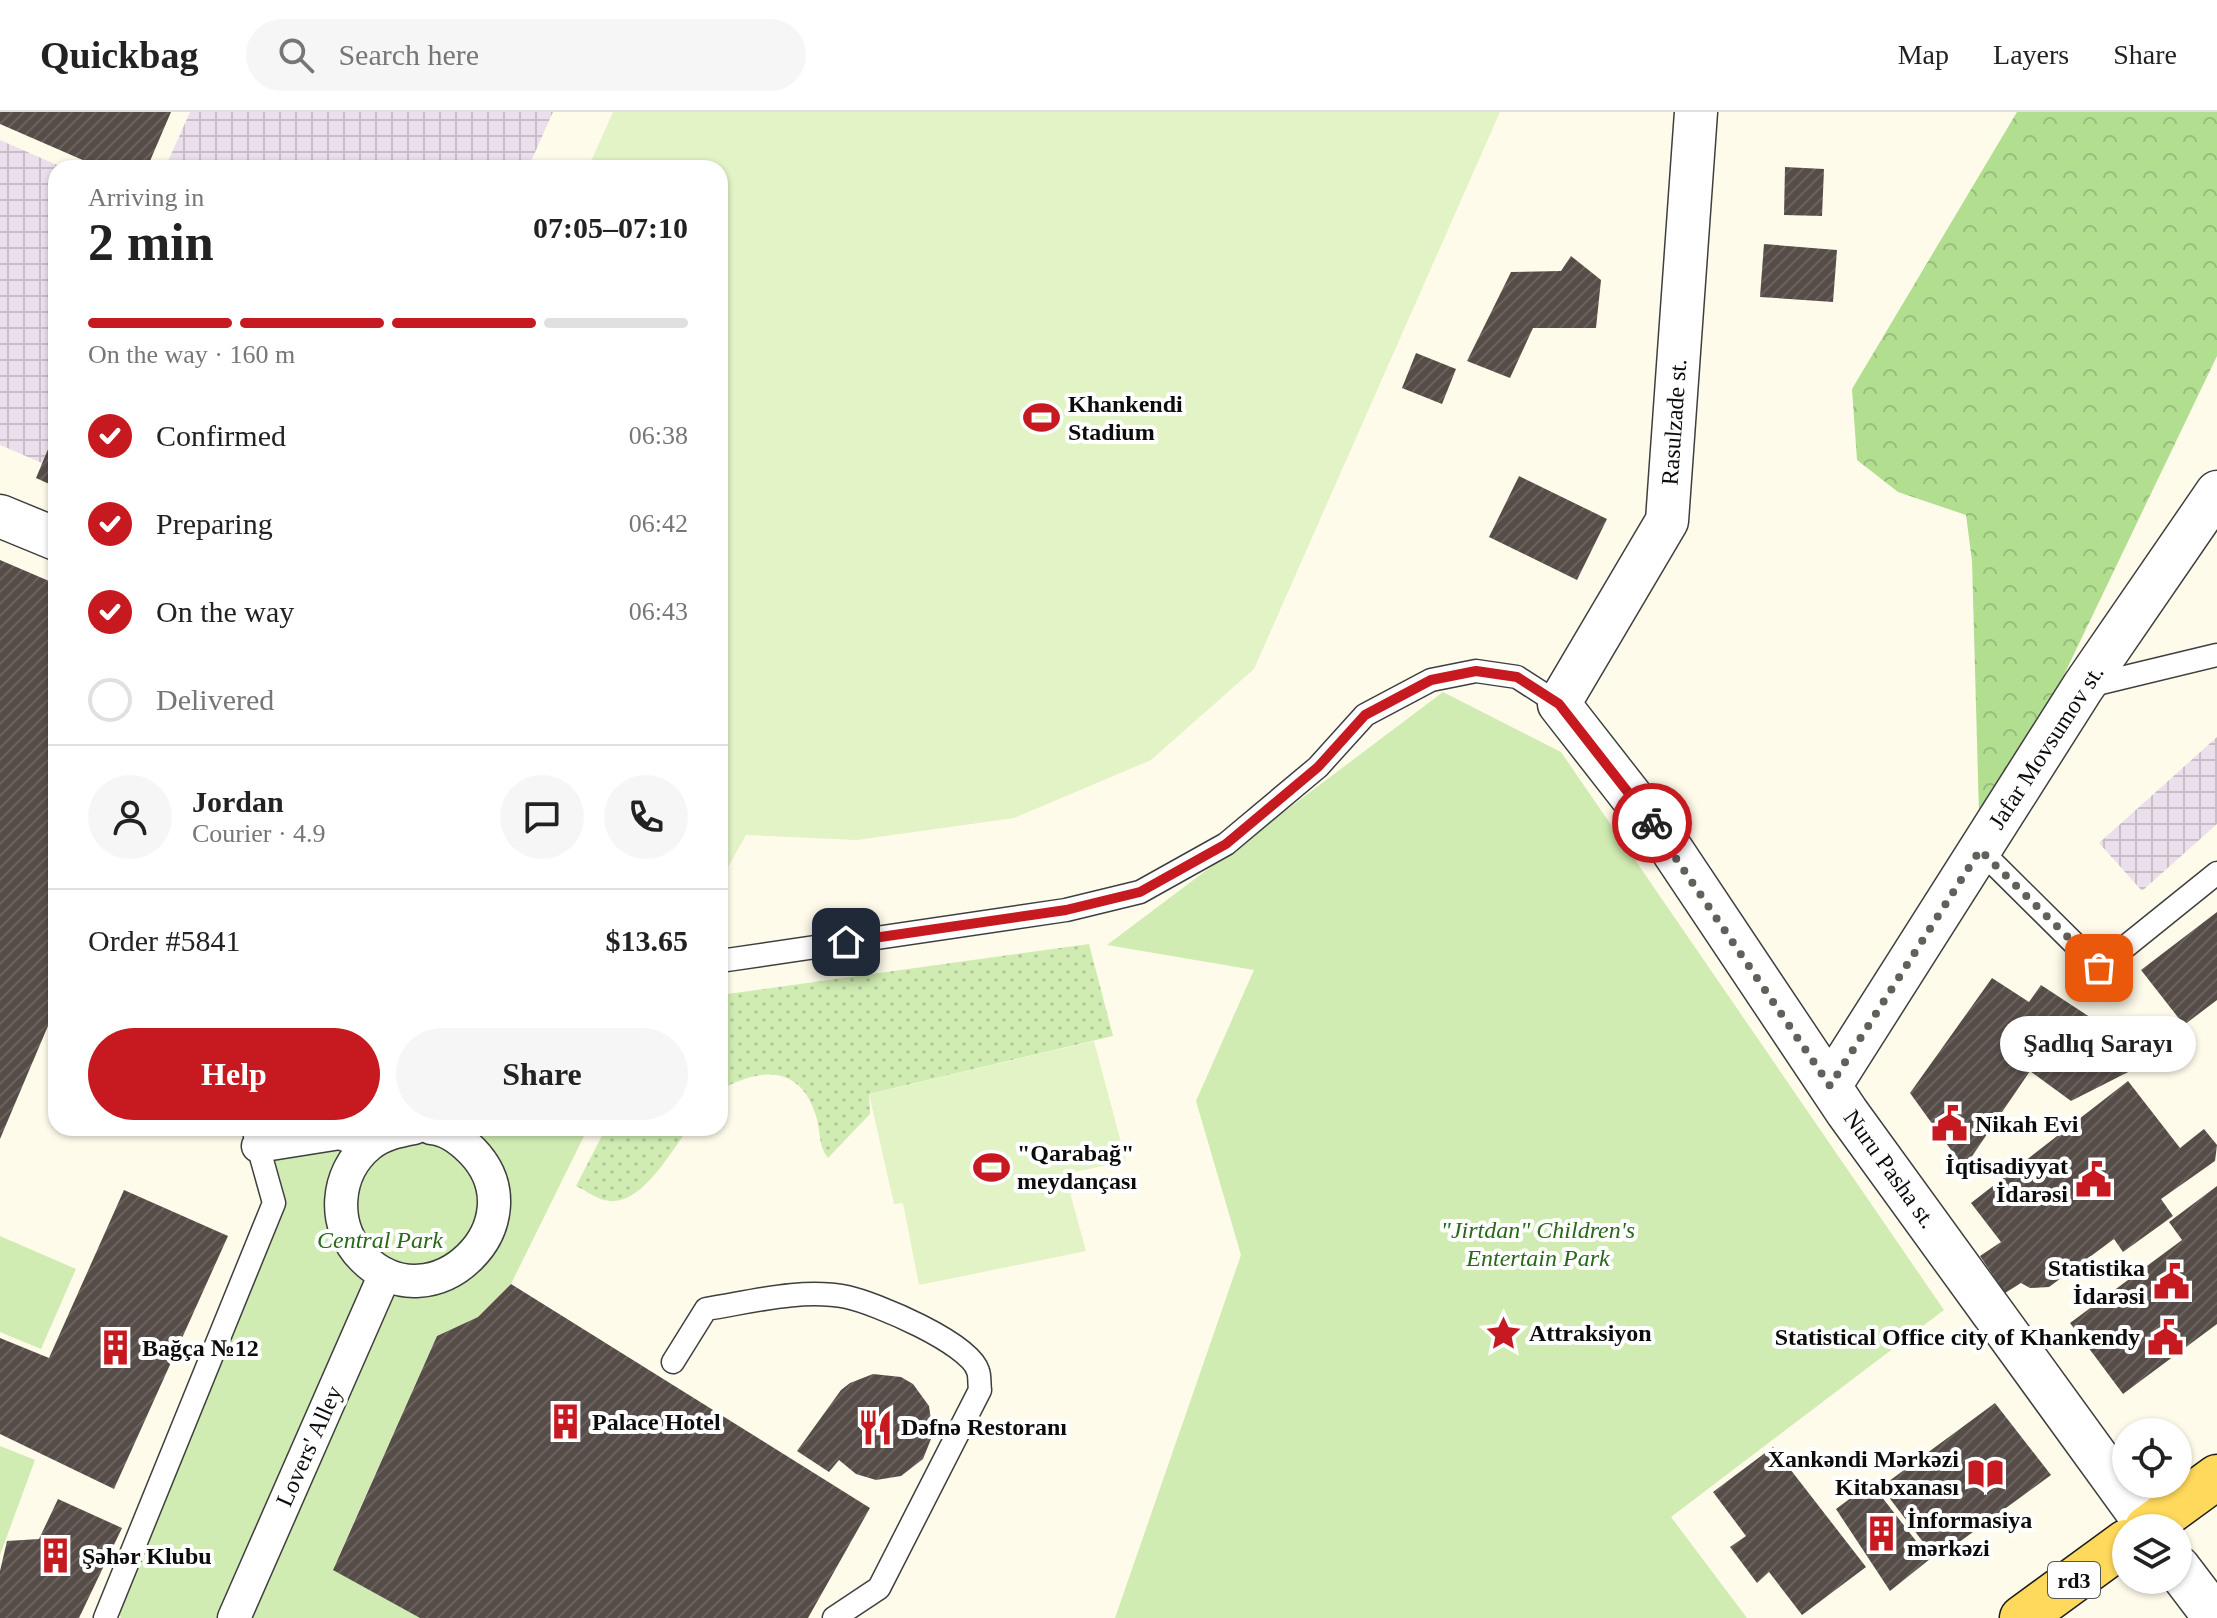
<!DOCTYPE html>
<meta charset="utf-8">
<style>
:root{--surface:#fff;--page:#f6f6f6;--text:#222;--muted:#767676;--line:#e0e0e0;--accent:#c61a20}
body{margin:0;font-family:Georgia,serif;background:var(--page);color:var(--text);height:100vh;display:flex;flex-direction:column;font-size:30px;white-space:nowrap}
*{box-sizing:border-box;margin:0}
p{font-size:26px;color:var(--muted)}
.icon{flex:none;width:44px;height:44px;fill:none;stroke:currentColor;stroke-width:2;stroke-linecap:round;stroke-linejoin:round}
.map{position:relative;flex:1;overflow:hidden}
.side{position:absolute;left:48px;top:48px;width:680px;height:976px;display:flex;flex-direction:column;background:var(--surface);border-radius:24px;box-shadow:0 2px 6px #0004}
.side>*{flex:none}
.controls{position:absolute;left:2112px;top:1306px;display:grid;gap:16px}
.controls a{display:grid;place-items:center;width:80px;height:80px;border-radius:50%;background:var(--surface);box-shadow:0 2px 6px #0004;font-size:40px}
.pin{position:absolute;display:grid;place-items:center;width:68px;height:68px;color:#fff;margin:-34px;border-radius:16px;box-shadow:0 4px 12px #0006}
.courier{position:absolute;display:grid;place-items:center;width:80px;height:80px;margin:-40px;border:6px solid #c61a20;border-radius:50%;background:#fff;color:#222;box-shadow:0 2px 10px #0007}
.bubble{position:absolute;height:56px;border-radius:28px;background:var(--surface);box-shadow:0 2px 6px #0004;font-size:26px;font-weight:600;line-height:56px;text-align:center}
.headline em{font-style:normal;font-weight:600}
.headline div{display:flex;flex-direction:column-reverse}
.headline{display:flex;align-items:center;justify-content:space-between;height:136px;padding:0 40px}
h1{font-size:52px;font-weight:600;line-height:60px}
.bar{display:grid;grid-template-columns:repeat(4,1fr);gap:12px 8px;align-content:center;height:96px;padding:0 40px}
.bar i{height:10px;border-radius:6px;background:var(--line)}
.bar .on{background:var(--accent)}
.bar p{grid-column:span 4}
.line{display:flex;align-items:center;gap:20px;padding:0 40px;border-top:2px solid var(--line)}
.line div{flex:1}
.round{display:grid;place-items:center;flex:none;width:84px;height:84px;border-radius:42px;background:var(--page)}
ol{padding:0 40px;list-style:none}
li{display:flex;align-items:center;gap:24px;height:88px}
li p{margin-inline-start:auto}
li .icon{padding:8px;border-radius:50%;background:var(--accent);color:#fff;stroke-width:4}
li:last-child{color:var(--muted)}
li i{width:44px;height:44px;border:4px solid var(--line);border-radius:50%}
.primary-button{display:flex;gap:16px;margin-top:auto;padding:16px 40px}
.primary-button a{flex:1;height:92px;border-radius:48px;background:var(--accent);color:#fff;font-size:32px;font-weight:600;line-height:92px;text-align:center}
.primary-button a+a{background:var(--page);color:var(--text)}
header{display:flex;align-items:center;gap:48px;box-sizing:border-box;height:112px;padding:0 40px;background:var(--surface);border-bottom:2px solid var(--line)}
header strong{font-size:38px}
nav{display:flex;gap:44px;margin-inline-start:auto;font-size:28px}
.search{width:560px;height:72px;background:var(--page);display:flex;align-items:center;gap:20px;box-sizing:border-box;padding:0 28px;border-radius:44px;color:var(--muted);font-size:30px}
.map>svg:first-child{display:block}
</style>
<header>
<strong>Quickbag</strong>
<div class="search"><svg class="icon" aria-label="search" viewBox="0 0 24 24"><circle cx="10" cy="10" r="6"/><path d="M15 15l6 6"/></svg>Search here</div>
<nav><a>Map</a><a>Layers</a><a>Share</a></nav>
</header>
<div class="map">
<svg width="2217" height="1506" viewBox="0 0 2217 1506">
<defs>
<pattern id="industrial-grid" width="8" height="8" patternUnits="userSpaceOnUse" patternTransform="scale(2)"><rect width="8" height="8" fill="#ebdfec"/><path d="M0 4h8M4 0v8" fill="none" stroke="#c8bec9"/></pattern>
<pattern id="grass-dots" width="8" height="8" patternUnits="userSpaceOnUse" patternTransform="scale(2)"><rect width="8" height="8" fill="#d0ecb2"/><path d="M2 2h.1M6 6h.1" fill="none" stroke="#b1c998" stroke-width="1.8" stroke-linecap="round"/></pattern>
<pattern id="forest-crowns" width="20" height="18" patternUnits="userSpaceOnUse" patternTransform="scale(2)"><rect width="20" height="18" fill="#b2de90"/><path d="M2 6a3 3 0 1 1 6 0M12 15a3 3 0 1 1 6 0" fill="none" stroke="#98bd7b"/></pattern>
<pattern id="building-hatch" width="6" height="6" patternUnits="userSpaceOnUse" patternTransform="scale(2)"><rect width="6" height="6" fill="#564d48"/><path d="M-1 1l2-2M0 6l6-6M5 7l2-2" fill="none" stroke="#69625e"/></pattern>
</defs>
<rect width="100%" height="100%" fill="#fffbeb"/>
<path fill="url(#industrial-grid)" d="M190,0h363l-25,56h-363z
M0,28l64,28h-8v301l-56,-24z
M2217,625v87l-75,67 -43,-48z"/>
<path fill="url(#grass-dots)" d="M1089,832l24,92 -244,58 1,20 -42,44c-10,-13 -7,-26 -12,-42 -16,-52 -56,-48 -96,-26v-95z
M606,1016h83c-19,24 -49,82 -85,72 -9,-2 -19,-10 -28,-14z"/>
<path fill="url(#forest-crowns)" d="M2017,0h200v244l-237,494 -8,-289 -6,-46 -68,-23 -41,-32 -5,-71z"/>
<path fill="#d0ecb2" d="M1443,580l118,60 383,558 -273,207 76,101h-632l126,-363 -45,-154 58,-131 -147,-25z
M263,1016h325l-77,156 -33,33 -41,19 -104,233 87,49h-299l-7,-12 162,-405z
M0,1124l76,33 -35,80 -41,-17z
M0,1334l35,14 -35,95z"/>
<path fill="#e2f3c5" d="M613,0h887l-246,557 -103,91 -137,58 -157,22 -111,-5 -26,46v-713h-132z
M1094,929l32,120 -61,13 21,77 -167,34 -16,-82 -9,1 -25,-110z"/>
<path fill="url(#building-hatch)" d="M0,0h171l-24,56h-46l-101,-44z
M1785,55l39,2 -2,47 -38,-1z
M1764,132l73,6 -4,52 -73,-5z
M1571,144l30,24 -5,48h-63l-23,50 -43,-17 44,-89 50,-1z
M1416,241l40,16 -14,35 -40,-16z
M56,318v57l-20,-9z
M1519,364l88,43 -30,61 -88,-43z
M0,448l56,24v423l-56,132z
M2217,800v88l-33,25 -43,-55z
M1992,866l37,24 12,-17 87,57 16,22 -73,37 -41,-30 -66,97 -54,-75z
M2128,969l52,67 24,-19 13,16 -2,16 -54,38 12,17 -50,36 -9,-13 -65,48 -19,1 -9,-5 -16,10 -25,-37 21,-14 -30,-39z
M2217,1074v138l-94,70 -53,-71 112,-83 -13,-18z
M124,1078l104,46 -114,253 -114,-55v-96l49,20z
M511,1172l359,224 -62,110h-388l-87,-48 104,-234 41,-19z
M873,1262l28,3 12,7 16,22 4,28 -10,25 -22,17 -25,4 -20,-6 -17,-14 -10,12 -32,-21 44,-61 9,-7z
M1995,1291l56,72 -115,84 -55,-72z
M1773,1335l93,120 -64,48 -33,-43 -12,11 -27,-36 16,-11 -33,-44z
M1871,1371l59,76 -40,32 -54,-82z
M58,1387l64,29 -43,90h-79v-47l7,-30 32,-2z"/>
<g fill="none" stroke-linecap="round" stroke-linejoin="round">
<defs>
<path id="service" d="M2084,575l133,-32
M1980,738l119,118 118,-95
M720,849l346,-51 74,-18 86,-48 92,-77 47,-52 66,-35 45,-9 41,6 42,27
M673,1250l33,-53c45,-7 95,-21 141,-12 28,6 123,46 131,74 2,5 1,13 2,19l-101,198 -45,30
M105,1506l169,-415 -21,-75"/>
<path id="pedestrian" d="M414,1016c-16,3 -32,6 -45,17 -34,28 -38,81 -6,113 69,70 178,-36 109,-107 -11,-11 -25,-22 -41,-23
M258,1034l82,-13 30,11
M234,1506l151,-344"/>
<path id="minor" d="M1696,0l-29,409 -108,183 107,137 181,271 301,415
M0,404l56,23
M1830,974l253,-399 134,-195"/>
<path id="tertiary" d="M2178,1456l38,50"/>
<path id="primary" d="M2147,1416l70,-51
M2022,1506l104,-76"/>
</defs>
<use href="#service" stroke="#3f3f3f" stroke-width="25"/>
<use href="#pedestrian" stroke="#3f3f3f" stroke-width="35"/>
<use href="#minor" stroke="#3f3f3f" stroke-width="45"/>
<use href="#tertiary" stroke="#3f3f3f" stroke-width="47"/>
<use href="#primary" stroke="#1d1d1d" stroke-width="47"/>
<use href="#service" stroke="#fff" stroke-width="22"/>
<use href="#pedestrian" stroke="#fff" stroke-width="32"/>
<use href="#minor" stroke="#fff" stroke-width="42"/>
<use href="#tertiary" stroke="#fff" stroke-width="44"/>
<use href="#primary" stroke="#ffd95b" stroke-width="44"/>
</g>
<g fill="none" stroke-linecap="round" stroke-linejoin="round">
<path stroke="#61605a" stroke-width="8" stroke-dasharray="0 14.4" d="M1652,711l178,263 150,-236 119,118"/>
<path stroke="#c61a20" stroke-width="10" d="M846,830l220,-32 74,-18 86,-48 92,-77 47,-52 66,-35 45,-9 41,6 42,27 93,119"/>
</g>
<defs>
<symbol id="stadium-bare" viewBox="-9 -9 18 18"><path d="M0-5a6.5 5 0 1 0 0 10a6.5 5 0 1 0 0-10ZM-3.5-1.8h7v3.6h-7Z" fill="#c61a20" stroke="#fff" stroke-width="2.5" paint-order="stroke"/></symbol>
<symbol id="civic-bare" viewBox="-9 -9 18 18"><path d="M-.6-6.5H3V-4.5H.6V-3L4-1V1h2V6H-6V1h2V-1L-.6-3ZM-1.2 2.5V6h2.4V2.5Z" fill="#c61a20" stroke="#fff" stroke-width="2.5" paint-order="stroke"/></symbol>
<symbol id="sight-bare" viewBox="-9 -9 18 18"><path d="M0-6L1.8-2.2L6-1.7L2.9 1.2L3.7 5.4L0 3.3L-3.7 5.4L-2.9 1.2L-6-1.7L-1.8-2.2Z" fill="#c61a20" stroke="#fff" stroke-width="2.5" paint-order="stroke"/></symbol>
<symbol id="building-bare" viewBox="-9 -9 18 18"><path d="M-4-6H4V6H1V3H-1V6H-4ZM-2.5-4.3h1.7v1.8h-1.7ZM.8-4.3h1.7v1.8H.8ZM-2.5-1h1.7V.8h-1.7ZM.8-1h1.7V.8H.8Z" fill="#c61a20" stroke="#fff" stroke-width="2.5" paint-order="stroke"/></symbol>
<symbol id="restaurant-bare" viewBox="-9 -9 18 18"><path d="M-5-6h1v4h1v-4h1v4h1v-4h1v5L-1.5 .5V6h-2V.5L-5-1ZM5-6V6H3V1.5H1.5Q1.5-4 5-6Z" fill="#c61a20" stroke="#fff" stroke-width="2.5" paint-order="stroke"/></symbol>
<symbol id="library-bare" viewBox="-9 -9 18 18"><path d="M-6-4Q-3-5.5-.7-3.5V5Q-3 3-6 4ZM6-4Q3-5.5 .7-3.5V5Q3 3 6 4Z" fill="#c61a20" stroke="#fff" stroke-width="2.5" paint-order="stroke"/></symbol>
</defs>
<g fill-rule="evenodd">
<use href="#stadium-bare" x="1016" y="280" width="51" height="51"/>
<use href="#civic-bare" x="1924" y="986" width="51" height="51"/>
<use href="#stadium-bare" x="966" y="1030" width="51" height="51"/>
<use href="#civic-bare" x="2068" y="1042" width="51" height="51"/>
<use href="#civic-bare" x="2146" y="1144" width="51" height="51"/>
<use href="#sight-bare" x="1478" y="1196" width="51" height="51"/>
<use href="#civic-bare" x="2140" y="1200" width="51" height="51"/>
<use href="#building-bare" x="90" y="1210" width="51" height="51"/>
<use href="#building-bare" x="540" y="1284" width="51" height="51"/>
<use href="#restaurant-bare" x="850" y="1290" width="51" height="51"/>
<use href="#library-bare" x="1960" y="1336" width="51" height="51"/>
<use href="#building-bare" x="1856" y="1396" width="51" height="51"/>
<use href="#building-bare" x="30" y="1418" width="51" height="51"/>
</g>
<g text-anchor="middle" stroke-width="8" stroke-linejoin="round" paint-order="stroke">
<rect fill="#fff" stroke="#555" stroke-width="2" x="2048" y="1450" width="52" height="36" rx="6"/>
<g font-size="22" font-weight="bold" fill="#0c0c0c">
<text x="2074" y="1476">rd3</text>
</g>
<g font-size="24" font-weight="bold" fill="#0c0c0c" stroke="#fff" text-anchor="start">
<text x="1068" y="300">Khankendi<tspan x="1068" dy="28">Stadium</tspan></text>
<text x="1975" y="1020">Nikah Evi</text>
<text x="1017" y="1049">"Qarabağ"<tspan x="1017" dy="28">meydançası</tspan></text>
<text x="2068" y="1062" text-anchor="end">İqtisadiyyat<tspan x="2068" dy="28">İdarəsi</tspan></text>
<text x="2145" y="1164" text-anchor="end">Statistika<tspan x="2145" dy="28">İdarəsi</tspan></text>
<text x="1529" y="1229">Attraksiyon</text>
<text x="2140" y="1233" text-anchor="end">Statistical Office city of Khankendy</text>
<text x="142" y="1244">Bağça №12</text>
<text x="592" y="1318">Palace Hotel</text>
<text x="901" y="1323">Dəfnə Restoranı</text>
<text x="1959" y="1355" text-anchor="end">Xankəndi Mərkəzi<tspan x="1959" dy="28">Kitabxanası</tspan></text>
<text x="1907" y="1416">İnformasiya<tspan x="1907" dy="28">mərkəzi</tspan></text>
<text x="82" y="1452">Şəhər Klubu</text>
</g>
<g font-size="24" fill="#0c0c0c" stroke="#fff">
<text transform="translate(1674 310) rotate(-86)" y="8">Rasulzade st.</text>
<text transform="translate(2046 635) rotate(-57)" y="8">Jafar Movsumov st.</text>
<text transform="translate(1890 1057) rotate(54)" y="8">Nuru Pasha st.</text>
<text transform="translate(309 1334) rotate(-66)" y="8">Lovers' Alley</text>
</g>
<g font-size="24" font-style="italic" fill="#286818" stroke="#fff">
<text x="1538" y="1126">"Jirtdan" Children's<tspan x="1538" dy="28">Entertain Park</tspan></text>
<text x="380" y="1136">Central Park</text>
</g>
</g>
</svg>
<div class="controls">
<a><svg class="icon" aria-label="locate" viewBox="0 0 24 24"><circle cx="12" cy="12" r="6"/><path d="M12 2v4M12 18v4M2 12h4M18 12h4"/></svg></a>
<a><svg class="icon" aria-label="layers" viewBox="0 0 24 24"><path d="M12 4l9 5-9 5-9-5zM3 14l9 5 9-5"/></svg></a>
</div>
<div class="pin" style="left:2099px;top:856px;background:#ea580c"><svg class="icon" aria-label="bag" viewBox="0 0 24 24"><path d="M5 8h14l-1 12H6zM9 8a3 3 0 0 1 6 0"/></svg></div>
<div class="pin" style="left:846px;top:830px;background:#1f2937"><svg class="icon" aria-label="home" viewBox="0 0 24 24"><path d="M3 11l9-7 9 7M6 9v11h12V9"/></svg></div>
<div class="courier" style="left:1652px;top:711px"><svg class="icon" aria-label="bike" viewBox="0 0 24 24"><circle cx="6" cy="16" r="4"/><circle cx="18" cy="16" r="4"/><path d="M6 16l4-8h5l3 8M10 8l3 8H6M13 5h3"/></svg></div>
<div class="bubble" style="left:2000px;top:904px;width:196px">Şadlıq Sarayı</div>
<section class="side">
<div class="headline"><div><h1>2 min</h1><p>Arriving in</p></div><em>07:05–07:10</em></div>
<div class="bar"><i class="on"></i><i class="on"></i><i class="on"></i><i></i><p>On the way · 160 m</p></div>
<ol>
<li><svg class="icon" aria-label="check" viewBox="0 0 24 24"><path d="M5 12l5 5 9-10"/></svg>Confirmed<p>06:38</p></li>
<li><svg class="icon" aria-label="check" viewBox="0 0 24 24"><path d="M5 12l5 5 9-10"/></svg>Preparing<p>06:42</p></li>
<li><svg class="icon" aria-label="check" viewBox="0 0 24 24"><path d="M5 12l5 5 9-10"/></svg>On the way<p>06:43</p></li>
<li><i></i>Delivered</li>
</ol>
<div class="line" style="height:144px"><a class="round"><svg class="icon" aria-label="person" viewBox="0 0 24 24"><circle cx="12" cy="8" r="4"/><path d="M4 21q1-7 8-7t8 7"/></svg></a><div><b>Jordan</b><p>Courier · 4.9</p></div><a class="round"><svg class="icon" aria-label="chat" viewBox="0 0 24 24"><path d="M4 5h16v11H9l-5 4z"/></svg></a><a class="round"><svg class="icon" aria-label="phone" viewBox="0 0 24 24"><path d="M5 4h4l2 5-3 2q2 4 5 5l2-3 5 2v4C11 20 4 13 5 4z"/></svg></a></div>
<div class="line" style="height:104px"><div>Order #5841</div><b>$13.65</b></div>
<div class="primary-button"><a>Help</a><a>Share</a></div>
</section>
</div>
